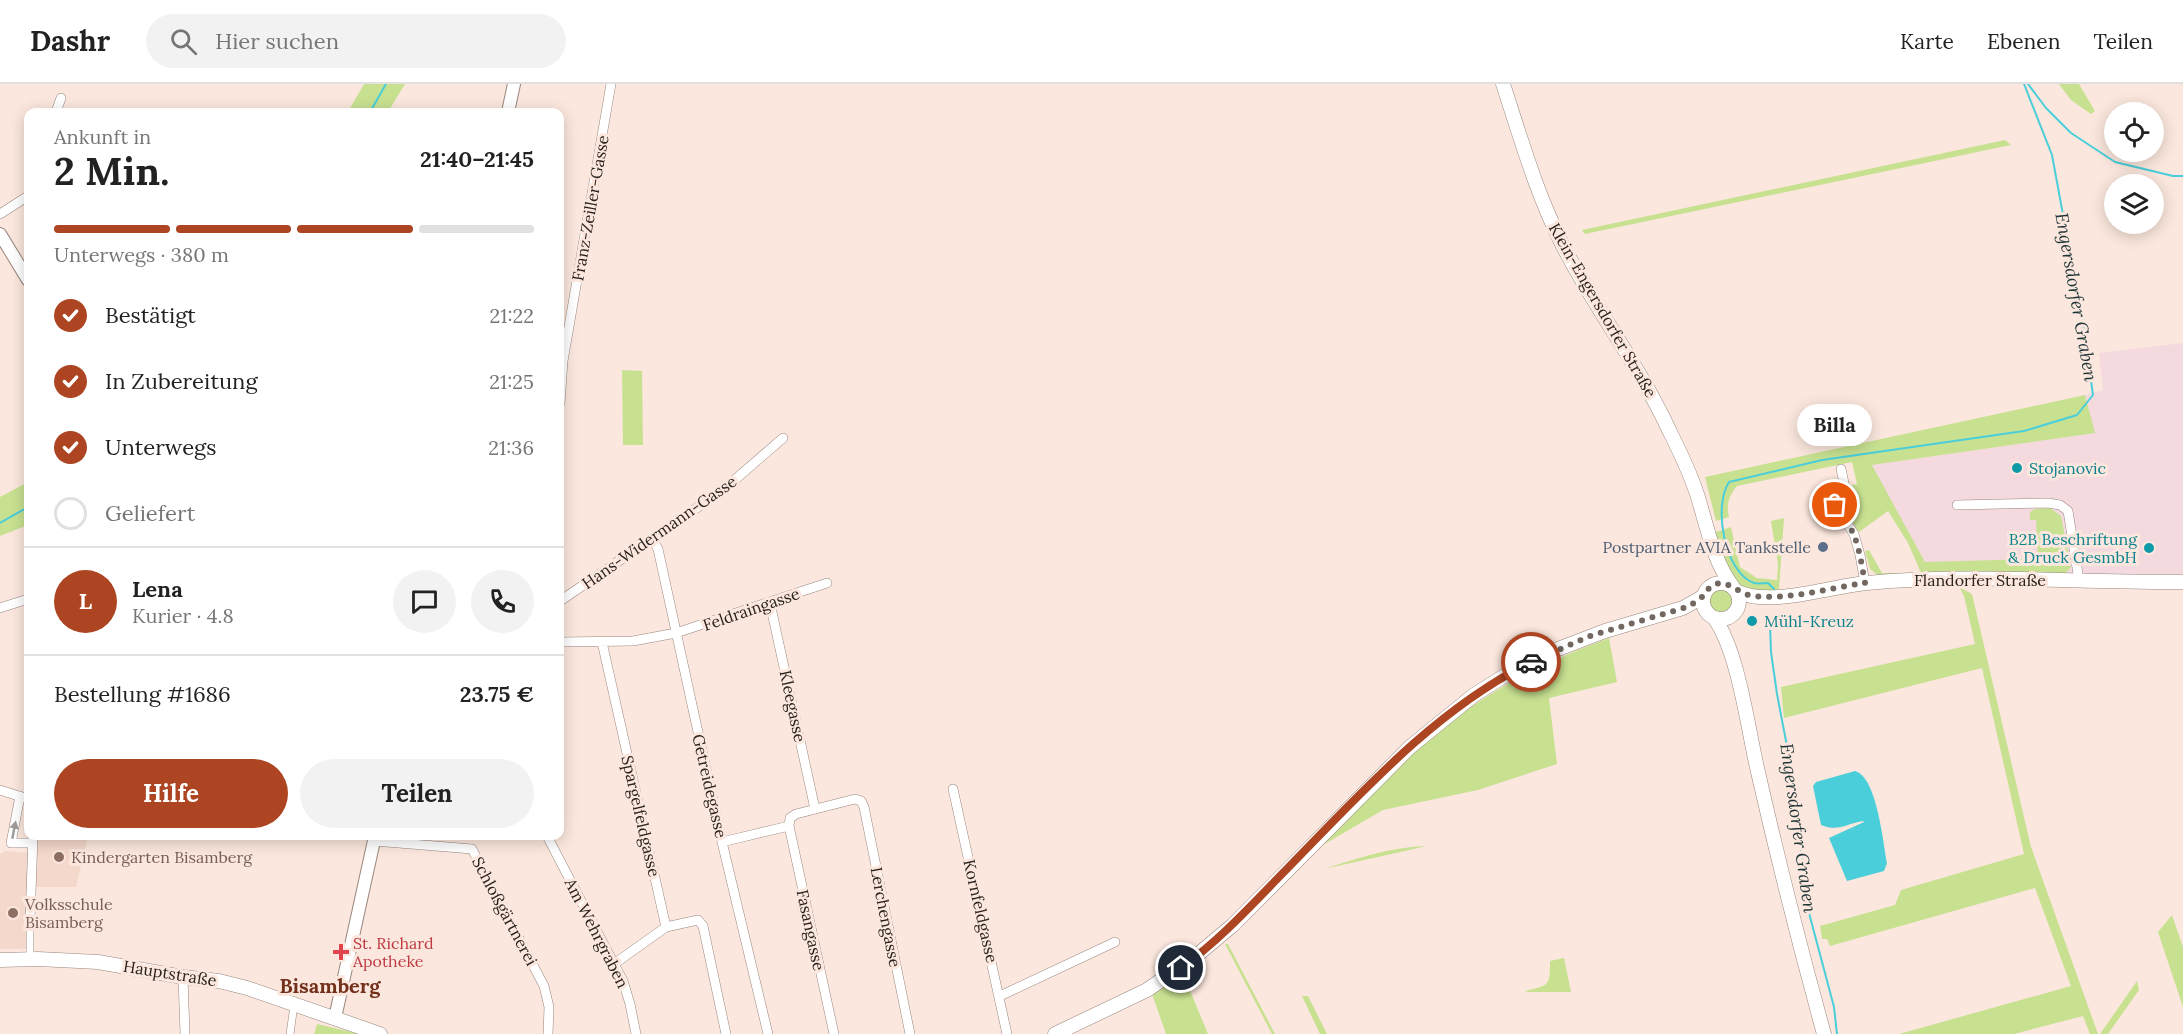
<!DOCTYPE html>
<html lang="de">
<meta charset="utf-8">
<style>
:root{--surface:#fff;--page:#f2f2f2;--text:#222;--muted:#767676;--line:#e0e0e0;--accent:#ad4522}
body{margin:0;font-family:Lora,serif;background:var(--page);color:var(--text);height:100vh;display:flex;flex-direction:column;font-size:22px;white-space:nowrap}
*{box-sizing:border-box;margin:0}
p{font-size:20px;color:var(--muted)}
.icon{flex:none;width:33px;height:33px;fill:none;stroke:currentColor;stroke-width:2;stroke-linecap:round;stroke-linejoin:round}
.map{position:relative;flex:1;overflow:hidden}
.side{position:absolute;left:24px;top:24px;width:540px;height:732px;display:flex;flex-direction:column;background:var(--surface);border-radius:12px;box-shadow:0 3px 15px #0003}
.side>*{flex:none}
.controls{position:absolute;left:2104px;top:18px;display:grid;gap:12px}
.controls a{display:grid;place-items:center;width:60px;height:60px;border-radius:50%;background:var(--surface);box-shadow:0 3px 15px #0003;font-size:30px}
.pin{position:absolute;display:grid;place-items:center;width:51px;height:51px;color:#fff;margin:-26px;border:3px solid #fff;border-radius:50%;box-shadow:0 2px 6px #0007}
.courier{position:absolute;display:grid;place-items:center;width:60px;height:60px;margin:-30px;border:4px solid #ad4522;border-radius:50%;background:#fff;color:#222;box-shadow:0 2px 8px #0007}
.bubble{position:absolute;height:42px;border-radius:21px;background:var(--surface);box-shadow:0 3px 15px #0003;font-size:20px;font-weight:800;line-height:42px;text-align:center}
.summary em{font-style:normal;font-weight:800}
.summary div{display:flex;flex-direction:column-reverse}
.summary{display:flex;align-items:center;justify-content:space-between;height:102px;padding:0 30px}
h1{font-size:39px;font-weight:800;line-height:45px}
.bar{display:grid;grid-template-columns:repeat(4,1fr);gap:9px 6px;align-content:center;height:72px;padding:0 30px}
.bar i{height:8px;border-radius:4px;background:var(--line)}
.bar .active{background:var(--accent)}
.bar p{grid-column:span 4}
.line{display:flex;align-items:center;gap:15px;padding:0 30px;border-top:2px solid var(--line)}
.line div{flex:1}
.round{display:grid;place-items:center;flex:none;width:63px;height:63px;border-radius:32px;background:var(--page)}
ol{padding:0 30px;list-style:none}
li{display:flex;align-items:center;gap:18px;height:66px}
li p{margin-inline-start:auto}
li .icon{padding:6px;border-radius:50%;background:var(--accent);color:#fff;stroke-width:4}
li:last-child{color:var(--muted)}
li i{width:33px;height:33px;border:3px solid var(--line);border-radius:50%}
.action{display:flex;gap:12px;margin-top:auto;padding:12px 30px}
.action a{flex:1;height:69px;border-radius:36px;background:var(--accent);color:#fff;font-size:24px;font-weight:800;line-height:69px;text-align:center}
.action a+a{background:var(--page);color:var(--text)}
header{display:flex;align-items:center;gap:36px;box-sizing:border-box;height:84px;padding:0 30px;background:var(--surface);border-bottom:2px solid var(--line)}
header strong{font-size:28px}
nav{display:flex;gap:33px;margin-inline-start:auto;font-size:21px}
.search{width:420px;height:54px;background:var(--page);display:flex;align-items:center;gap:15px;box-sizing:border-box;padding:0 21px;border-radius:33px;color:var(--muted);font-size:22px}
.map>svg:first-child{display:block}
</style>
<header>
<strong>Dashr</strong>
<div class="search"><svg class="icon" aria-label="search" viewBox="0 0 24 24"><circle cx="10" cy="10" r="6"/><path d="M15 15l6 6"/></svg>Hier suchen</div>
<nav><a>Karte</a><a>Ebenen</a><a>Teilen</a></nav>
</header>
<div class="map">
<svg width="2183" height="950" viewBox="0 0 2183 950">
<rect width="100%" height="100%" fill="#fbe7dd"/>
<path fill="#f4d8cb" d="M36,752h52l-12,51h-40z
M5,767l24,2 -3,96h-26v-95z"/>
<path fill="#f4dadf" d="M2183,259v231l-50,1 -204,-5 -57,-105 222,-32 -9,-38 18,-5 -4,-37z"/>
<path fill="#c8e191" d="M364,0h41l-17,28h-40z
M2059,0h20l16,27 -4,3 -20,-14z
M2005,56l6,5 -426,89 -3,-4z
M622,286l20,1 1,74h-20z
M2085,311l10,38 -223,32 53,97 113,-3 -2,-39h-6v-8l5,-3 15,-1 11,8 10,51 -7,8 -185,1 -9,-7 -5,-18 4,-1 13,23h39l-13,-30 -20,-32 -29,21c-11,-17 -21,-25 -10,-46l8,-2 -5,-22 -115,24c-8,10 -11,18 -8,31l-13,4 -11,-44z
M28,398v43l-28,11v-39z
M1784,434l-5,71c-44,16 -50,-19 -64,-52l1,-5 15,-5 9,40 17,11 20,2 1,-16 -7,-43z
M1959,503l13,7 59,253 67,187h-8l-7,-18 -69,18h-115l172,-48 -36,-98 -205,58 -3,-7h-5l-2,-13 75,-21 6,-15 123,-36 -42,-186 -198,50 -3,-31 194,-43 -11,-48z
M1707 518a14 14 0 1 1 28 0a14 14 0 1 1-28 0Z
M1609,554l8,44 -68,16 8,66 -79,26 -95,20 -60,35c35,-36 69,-74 107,-107 53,-45 115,-77 179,-100z
M1427,762l-103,23c33,-11 68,-22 103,-23z
M2172,831l11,32v60l-25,-75z
M1225,860h3l47,90h-3z
M1564,874l7,34h-43l-3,-1c24,-6 25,-4 25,-30z
M1184,892l24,58h-42l-14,-40z
M2137,897l2,9 -31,44h-8z
M1302,912h6l19,38h-7z
M317,940l43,10h-46z"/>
<path fill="#4aceda" d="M1855,687c22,6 28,71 32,92l-3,8 -37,10 -18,-43 35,-16 -1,-1c-18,3 -24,11 -42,4l-8,-39 3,-4z"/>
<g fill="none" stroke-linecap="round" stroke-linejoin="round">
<path stroke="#4aceda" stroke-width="2" d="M2028,0l18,24 25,25 44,29 58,14h10
M370,28l16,-28
M0,439l28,-16
M1774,505l-6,-6c-5,0 -10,1 -14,0 -30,-11 -41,-77 -25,-101l93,-22 202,-29 53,-16 16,-20 -10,-72 -31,-168 -28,-71
M1772,536l-2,5 1,27 6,42 13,68 19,151 25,94 3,27"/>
<defs>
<path id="pedestrian" d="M30,837v38
M290,950l4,-29"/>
<path id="minor" d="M56,28l5,-14
M0,130l28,-18
M560,319l3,-42 48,-277
M1841,385l3,14 -9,22 19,29 6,21 5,28
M1957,421l91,-2 12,2 8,6 11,69
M652,455l6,10 64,293 46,192
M560,517l163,-111 60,-52
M770,519l45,206
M0,524l28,-9
M560,558l73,-1 43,-8 151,-50
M602,558l64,285
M953,705l54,245
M0,706l28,9
M20,712l-9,47h21
M789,742l45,208
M547,752l76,145 7,23 6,30
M374,757l98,8 72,137 5,21 -1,27
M722,758l67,-16 1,-8 6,-4 59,-15 6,2 3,6 46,227
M30,837l3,-85
M614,880l52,-37 32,-7 5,6 23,108
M183,893l2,57
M1000,912l115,-54"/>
<path id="tertiary" d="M508,28l6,-28
M0,150l28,46
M335,934l40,-182"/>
<path id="secondary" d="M1503,0c18,55 34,111 60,162 33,64 77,121 107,186 10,20 20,41 27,62 10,32 16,67 36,93
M1703 517a18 18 0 1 1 36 0a18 18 0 1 1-36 0Z
M1736,507c33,17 95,-5 131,-8 105,-10 211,0 316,-1
M1715,535c24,35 33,111 43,153 20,88 42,175 66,262
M0,876l38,-1 60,3 85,15 36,4 28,7 133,46
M1055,950l92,-44 49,-34 37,-31 177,-178 64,-52 35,-22 49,-24 47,-18 78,-23 21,-12"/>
</defs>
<use href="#pedestrian" stroke="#99867e" stroke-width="8"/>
<use href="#minor" stroke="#99867e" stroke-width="10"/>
<use href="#tertiary" stroke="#99867e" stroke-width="14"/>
<use href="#secondary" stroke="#99867e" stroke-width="15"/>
<use href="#pedestrian" stroke="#fff" stroke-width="7"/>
<use href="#minor" stroke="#fff" stroke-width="9"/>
<use href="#tertiary" stroke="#fff" stroke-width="12"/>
<use href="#secondary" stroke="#fff" stroke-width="14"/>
</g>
<defs><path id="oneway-solid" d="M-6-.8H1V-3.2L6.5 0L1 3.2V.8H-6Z" transform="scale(1.5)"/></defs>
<use fill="#9f9c9a" href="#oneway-solid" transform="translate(14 746) rotate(-79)"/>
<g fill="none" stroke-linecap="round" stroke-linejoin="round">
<path stroke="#726761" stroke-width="6" stroke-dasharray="0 10.8" d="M1531,578l59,-26 97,-29c5,-3 11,-6 15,-10 5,-5 6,-10 13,-13 15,-4 24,11 39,12 37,4 75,-8 111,-13l-5,-28 -6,-21 -19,-29"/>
<path stroke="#ad4522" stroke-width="8" d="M1181,884c36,-26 66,-58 97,-90 78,-79 153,-166 253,-216"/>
</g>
<g fill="#0f9aa8" stroke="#fbe7dd" stroke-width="2">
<circle cx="2017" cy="384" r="6"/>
<circle cx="2149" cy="464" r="6"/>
<circle cx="1752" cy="537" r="6"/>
</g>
<circle fill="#5c6f8a" stroke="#fbe7dd" stroke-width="2" cx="1823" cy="463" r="6"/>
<g fill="#8d6e63" stroke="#fbe7dd" stroke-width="2">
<circle cx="59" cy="773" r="6"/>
<circle cx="13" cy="829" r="6"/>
</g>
<path fill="#e0444e" stroke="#fbe7dd" stroke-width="2" d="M338 859h6v6h6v6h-6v6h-6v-6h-6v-6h6z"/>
<g text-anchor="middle" stroke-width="6" stroke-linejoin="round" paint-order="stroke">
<g font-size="16" fill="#29221e" stroke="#fbe7dd">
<text transform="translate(590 124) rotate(-80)" y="6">Franz-Zeiller-Gasse</text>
<text transform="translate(1603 226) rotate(60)" y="6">Klein-Engersdorfer Straße</text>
<text transform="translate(659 448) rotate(-35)" y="6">Hans-Widermann-Gasse</text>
<text x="1980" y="502">Flandorfer Straße</text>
<text transform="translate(751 525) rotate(-19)" y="6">Feldraingasse</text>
<text transform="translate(793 622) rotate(78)" y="6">Kleegasse</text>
<text transform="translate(710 702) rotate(77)" y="6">Getreidegasse</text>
<text transform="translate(641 732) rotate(77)" y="6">Spargelfeldgasse</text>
<text transform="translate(505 827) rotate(62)" y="6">Schloßgärtnerei</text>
<text transform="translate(981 827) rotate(77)" y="6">Kornfeldgasse</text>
<text transform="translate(886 833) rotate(79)" y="6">Lerchengasse</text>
<text transform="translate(811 846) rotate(78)" y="6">Fasangasse</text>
<text transform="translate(597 849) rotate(63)" y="6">Am Wehrgraben</text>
<text transform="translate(170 889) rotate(9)" y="6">Hauptstraße</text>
</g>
<g font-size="16" fill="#0d838f" stroke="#fbe7dd" text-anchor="start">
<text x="2029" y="390">Stojanovic</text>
<text x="2137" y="461" text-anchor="end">B2B Beschriftung<tspan x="2137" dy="18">&amp; Druck GesmbH</tspan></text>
<text x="1764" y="543">Mühl-Kreuz</text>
</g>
<g font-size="16" fill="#4e5e75" stroke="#fbe7dd" text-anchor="end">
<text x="1811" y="469">Postpartner AVIA Tankstelle</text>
</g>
<g font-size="16" fill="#785e54" stroke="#fbe7dd" text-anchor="start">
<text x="71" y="779">Kindergarten Bisamberg</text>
<text x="25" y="826">Volksschule<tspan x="25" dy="18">Bisamberg</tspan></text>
</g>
<g font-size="16" fill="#be3a42" stroke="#fbe7dd" text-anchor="start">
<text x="353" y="865">St. Richard<tspan x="353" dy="18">Apotheke</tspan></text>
</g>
<g font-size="18" font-style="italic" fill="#1e3537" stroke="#fbe7dd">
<text transform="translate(2076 213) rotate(80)" y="6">Engersdorfer Graben</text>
<text transform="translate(1798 744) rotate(82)" y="6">Engersdorfer Graben</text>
</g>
<g font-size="20" font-weight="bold" fill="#73311b" stroke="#fbe7dd">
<text x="330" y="909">Bisamberg</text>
</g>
</g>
</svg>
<div class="controls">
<a><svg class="icon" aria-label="locate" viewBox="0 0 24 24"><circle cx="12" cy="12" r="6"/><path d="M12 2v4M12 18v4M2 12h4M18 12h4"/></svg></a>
<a><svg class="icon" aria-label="layers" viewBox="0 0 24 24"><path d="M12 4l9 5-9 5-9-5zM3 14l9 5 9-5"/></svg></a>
</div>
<div class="pin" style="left:1835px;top:421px;background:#ea580c"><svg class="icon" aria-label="bag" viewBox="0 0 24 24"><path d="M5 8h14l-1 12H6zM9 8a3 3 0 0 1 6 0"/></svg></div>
<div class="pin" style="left:1181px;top:884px;background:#1f2937"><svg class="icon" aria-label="home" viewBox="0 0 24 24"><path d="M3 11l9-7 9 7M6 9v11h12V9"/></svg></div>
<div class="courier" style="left:1531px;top:578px"><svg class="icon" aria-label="car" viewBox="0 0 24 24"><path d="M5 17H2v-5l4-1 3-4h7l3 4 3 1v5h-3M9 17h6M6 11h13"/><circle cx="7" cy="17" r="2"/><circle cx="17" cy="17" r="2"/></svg></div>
<div class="bubble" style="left:1797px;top:320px;width:75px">Billa</div>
<section class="side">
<div class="summary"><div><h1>2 Min.</h1><p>Ankunft in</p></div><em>21:40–21:45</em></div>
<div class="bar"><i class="active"></i><i class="active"></i><i class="active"></i><i></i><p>Unterwegs · 380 m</p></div>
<ol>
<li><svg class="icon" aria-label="check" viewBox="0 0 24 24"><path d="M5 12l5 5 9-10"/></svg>Bestätigt<p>21:22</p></li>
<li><svg class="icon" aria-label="check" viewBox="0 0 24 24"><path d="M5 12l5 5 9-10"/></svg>In Zubereitung<p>21:25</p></li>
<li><svg class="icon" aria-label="check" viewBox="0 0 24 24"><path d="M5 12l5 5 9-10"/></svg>Unterwegs<p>21:36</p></li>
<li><i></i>Geliefert</li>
</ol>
<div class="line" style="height:108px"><b class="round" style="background:var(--accent);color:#fff">L</b><div><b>Lena</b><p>Kurier · 4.8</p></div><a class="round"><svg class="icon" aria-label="chat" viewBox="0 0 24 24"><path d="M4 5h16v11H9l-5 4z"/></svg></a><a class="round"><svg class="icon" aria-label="phone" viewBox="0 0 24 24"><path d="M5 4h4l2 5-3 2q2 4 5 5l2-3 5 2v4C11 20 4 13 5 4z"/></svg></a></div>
<div class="line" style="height:78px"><div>Bestellung #1686</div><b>23.75 €</b></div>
<div class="action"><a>Hilfe</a><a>Teilen</a></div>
</section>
</div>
